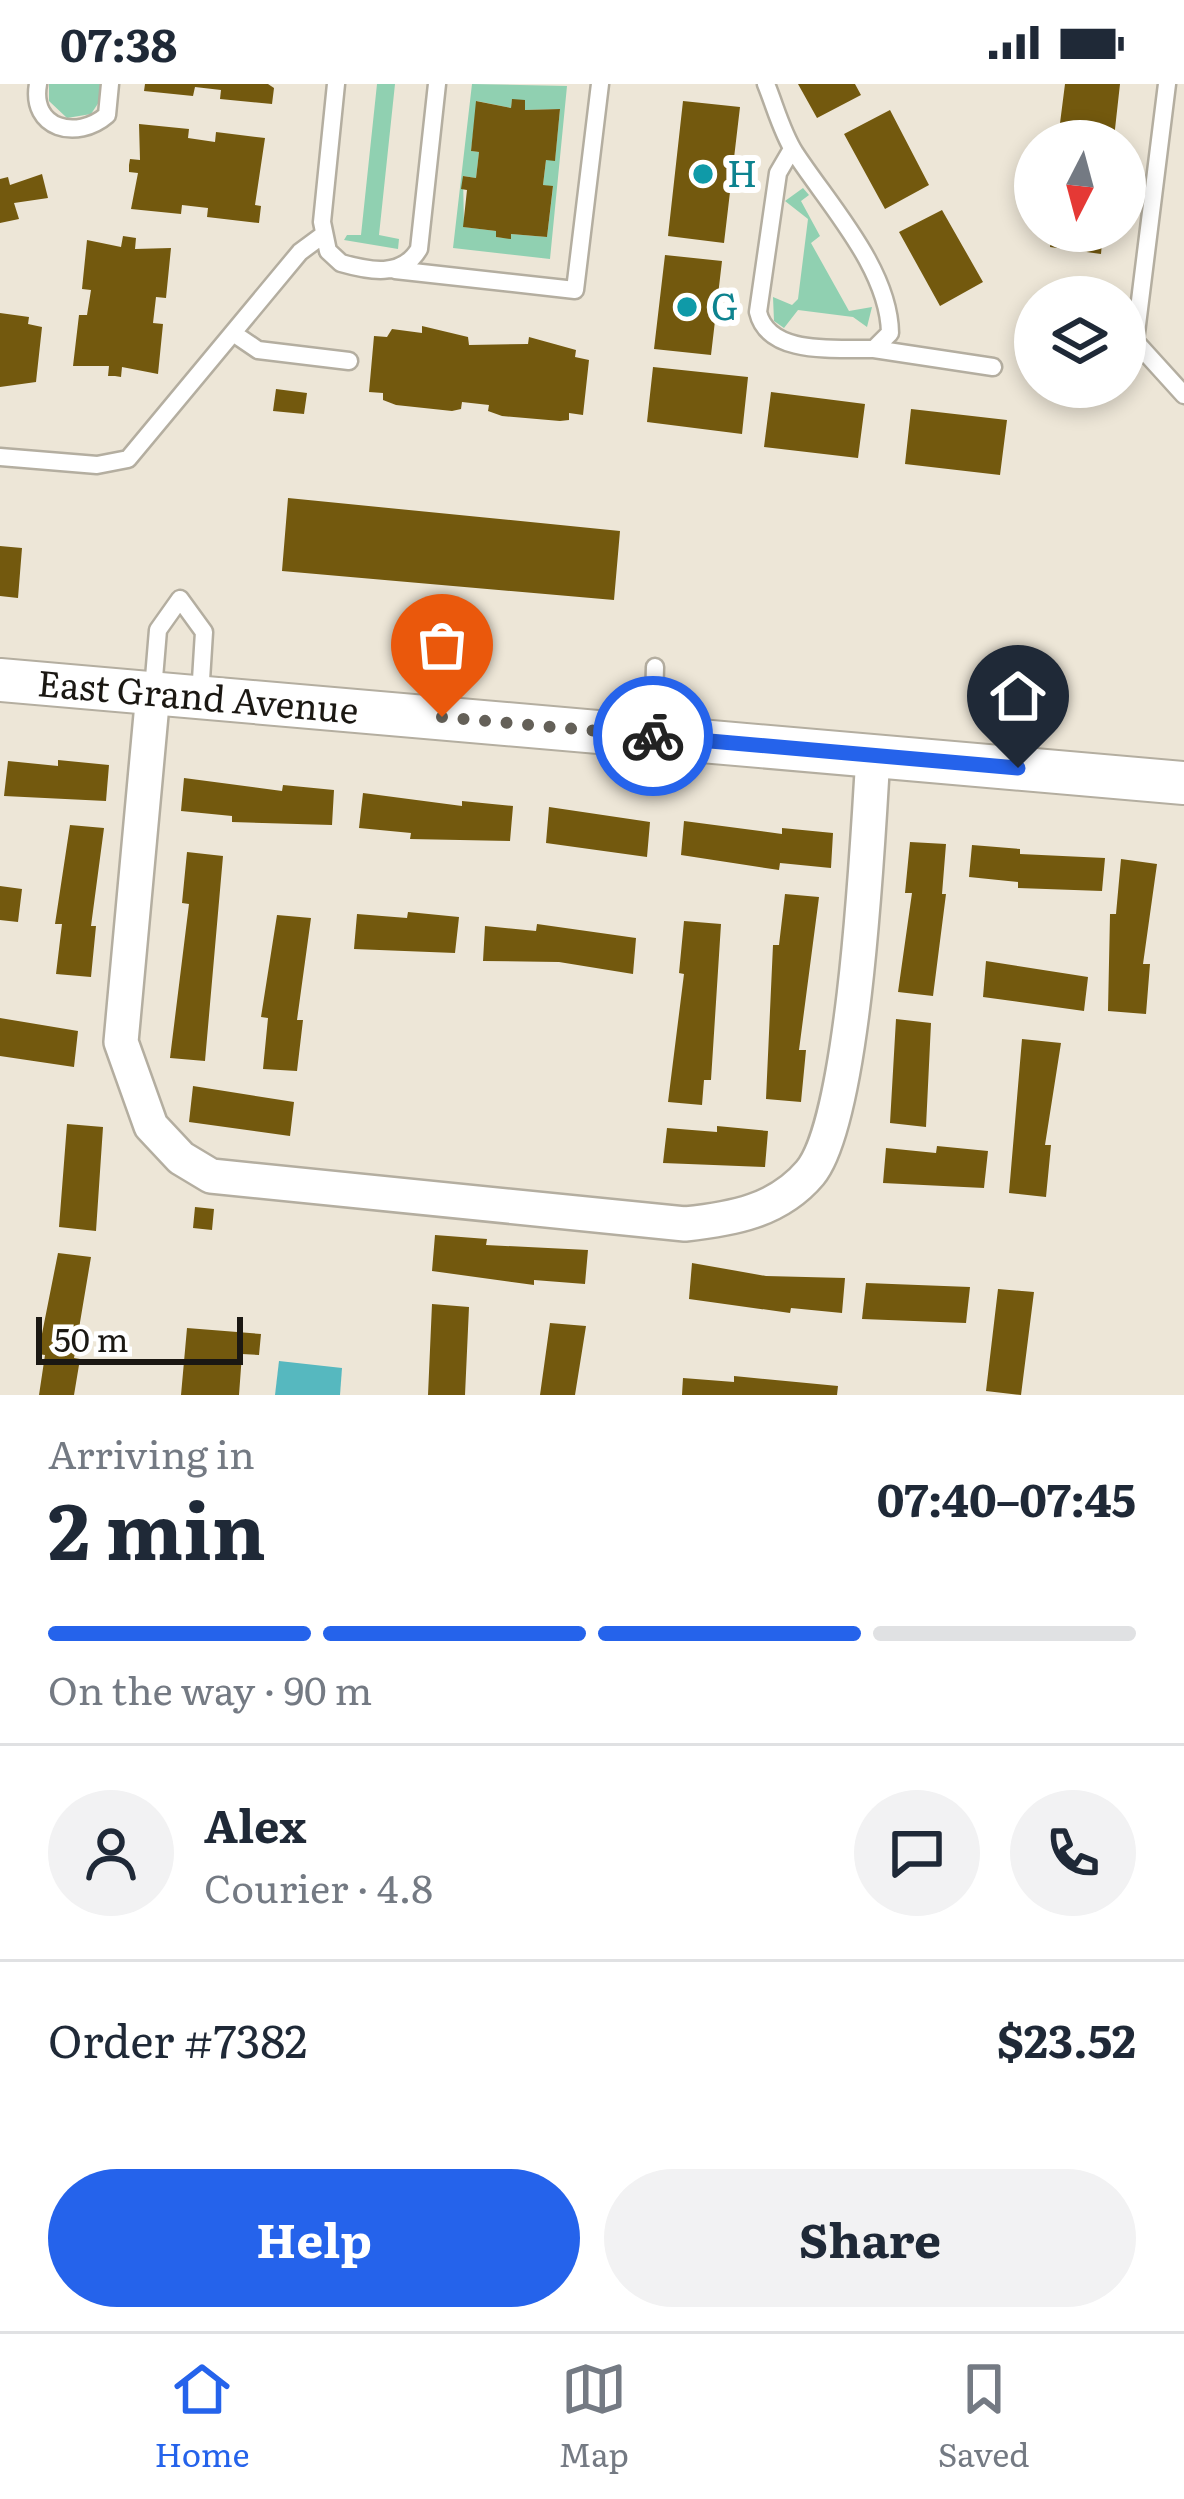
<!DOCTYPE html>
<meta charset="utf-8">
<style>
:root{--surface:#fff;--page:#f2f2f3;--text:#1f2937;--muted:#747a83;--line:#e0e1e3;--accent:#2563eb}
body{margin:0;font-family:Literata,serif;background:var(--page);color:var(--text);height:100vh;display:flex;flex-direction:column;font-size:45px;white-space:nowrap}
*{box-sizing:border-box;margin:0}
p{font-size:39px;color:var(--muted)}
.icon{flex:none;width:66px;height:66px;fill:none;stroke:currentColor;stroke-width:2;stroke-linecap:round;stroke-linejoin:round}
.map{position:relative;height:1311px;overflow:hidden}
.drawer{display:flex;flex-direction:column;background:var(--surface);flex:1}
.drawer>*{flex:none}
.needle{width:78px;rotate:186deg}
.tools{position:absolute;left:1014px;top:36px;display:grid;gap:24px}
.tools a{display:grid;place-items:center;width:132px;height:132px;border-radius:50%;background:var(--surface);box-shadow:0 6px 18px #0003;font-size:60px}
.scale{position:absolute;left:36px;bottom:30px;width:207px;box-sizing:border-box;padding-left:12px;border:6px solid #1b1813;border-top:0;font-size:33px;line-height:42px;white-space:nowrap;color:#1b1813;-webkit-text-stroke:9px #fff;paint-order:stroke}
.pin{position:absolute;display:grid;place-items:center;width:102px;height:102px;color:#fff;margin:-123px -51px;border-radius:50% 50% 50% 0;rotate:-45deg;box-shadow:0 0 12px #0007}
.pin .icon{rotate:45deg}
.courier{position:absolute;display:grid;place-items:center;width:120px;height:120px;margin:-60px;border:9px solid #2563eb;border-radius:50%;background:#fff;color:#222;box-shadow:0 3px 15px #0007}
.overview em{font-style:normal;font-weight:700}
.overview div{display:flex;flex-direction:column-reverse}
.overview{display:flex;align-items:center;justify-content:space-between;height:204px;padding:0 48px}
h1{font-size:78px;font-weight:700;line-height:90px}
.bar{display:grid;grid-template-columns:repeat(4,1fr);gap:18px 12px;align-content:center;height:144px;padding:0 48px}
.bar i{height:15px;border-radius:9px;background:var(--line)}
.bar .selected{background:var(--accent)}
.bar p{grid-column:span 4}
.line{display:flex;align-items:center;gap:30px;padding:0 48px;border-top:3px solid var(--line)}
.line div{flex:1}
.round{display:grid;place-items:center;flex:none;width:126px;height:126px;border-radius:63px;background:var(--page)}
.button{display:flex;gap:24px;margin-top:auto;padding:24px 48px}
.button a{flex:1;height:138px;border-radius:72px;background:var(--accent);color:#fff;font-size:48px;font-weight:700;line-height:138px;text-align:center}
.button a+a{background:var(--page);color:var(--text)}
.status{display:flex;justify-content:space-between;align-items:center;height:84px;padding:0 60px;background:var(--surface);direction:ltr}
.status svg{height:33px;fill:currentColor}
.tab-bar{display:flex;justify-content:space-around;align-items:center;height:168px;border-top:3px solid var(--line);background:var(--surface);font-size:33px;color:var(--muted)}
.tab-bar a{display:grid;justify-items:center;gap:6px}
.tab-bar .selected{color:var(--accent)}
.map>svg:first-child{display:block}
</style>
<div class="status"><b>07:38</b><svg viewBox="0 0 49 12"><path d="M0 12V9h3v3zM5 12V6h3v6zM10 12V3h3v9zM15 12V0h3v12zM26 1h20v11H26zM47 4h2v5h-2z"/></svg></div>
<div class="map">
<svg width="1184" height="1311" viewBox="0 0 1184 1311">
<rect width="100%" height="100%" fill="#ede6d7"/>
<path fill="#90d0b1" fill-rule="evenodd" d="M49,0h51l1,15 -10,15 -24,4 -18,-17z
M377,0h18l-16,151 20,4 -1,10 -54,-9 3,-5h14z
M472,0l95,2 -17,173 -97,-11zM512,16h7l6,10 35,-1 -5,51h-9l-3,25 10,2 -6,50 -36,-3 -8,4 -7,-1v-6l-32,-4 -1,-51 13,2 3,-26 -8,-1 6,-50 34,7z
M803,104l6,7 -8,6 19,35 -9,7 38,68 23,-4 -5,20 -14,-10 -55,-7 -14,18 -10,-7 -1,-24 19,8 6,-6 10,-80 -23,-18z"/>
<path fill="#56b8bf" d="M279,1277l63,7 -2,27h-65z"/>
<path fill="#73590e" d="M145,0h123l6,4 -2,16 -52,-5 1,-9 -26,-3 -2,9 -49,-5z
M798,0h57l6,11 -44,23z
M1065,0h55l-6,54 -55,-7z
M512,15l13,1v10l35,-1 -5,52 -9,-1 -3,25 10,1 -6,51 -36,-3v5l-8,-1 -7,-1v-6l-33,-4 4,-37 -6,-1 2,-13 13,2 3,-26 -8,-1 5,-50 35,7z
M683,17l57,6 -16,136 -56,-7z
M890,26l39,75 -44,24 -41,-75z
M139,40l50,5 -1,9 27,4 1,-10 49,6 -10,67 6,1 -2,17 -52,-6 1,-9 -26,-3 -1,9 -50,-5 7,-36 -9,-1v-7l1,-6 10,1z
M42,90l6,24 -34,5 5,16 -19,4v-44l8,-2 2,8z
M942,126l41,72 -43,24 -41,-74z
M1052,147h51l-2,23 -51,-7z
M123,152l13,2 -1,11 36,-1 -5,50 -10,-1 -3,26 10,1 -5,50 -36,-7 -1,10 -6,-1h-7l1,-10h-36l6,-51h8l4,-25 -9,-1 5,-49 34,7z
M665,171l57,6 -11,94 -57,-6z
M0,229l29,4 -1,7 14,3 -6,55 -36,5z
M422,242l46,11 1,8 59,-1 1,-7 47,13 -1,7 14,3 -6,55 -14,-2v7l-9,1 -58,-5 -14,-5 1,-6 -27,-3 -1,7 -9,2 -56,-6 -13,-5v-7l-14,-1 5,-56 13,1 5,-8 30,4z
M653,283l95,10 -6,57 -95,-12z
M276,305l31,4 -3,21 -31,-3z
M771,308l94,12 -7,54 -94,-11z
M911,325l96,11 -7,55 -95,-11z
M288,414l332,33 -6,69 -332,-29z
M0,462l22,2 -4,50 -18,-2z
M58,676l51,5 -3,36 -102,-5 4,-35 50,5z
M184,694l98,13 1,-6 51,5 -2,35 -100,-3v-6l-51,-5z
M363,709l99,13v-5l51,5 -3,35 -100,-2 1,-6 -52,-5z
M549,723l101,15 -3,35 -101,-14z
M684,737l98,13v-6l51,5 -2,35 -51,-5 -1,7 -98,-15z
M70,741l34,3 -13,98h5l-5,51 -35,-3 6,-50h-7z
M910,758l36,2 -4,50h4l-13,102 -35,-4 14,-99h-7z
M972,761l48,4v5l85,4 -3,33 -84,-3v-6l-49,-5z
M187,768l36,4 -18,205 -35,-3 19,-154 -7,-1z
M1121,775l36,5 -14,100h7l-4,50 -38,-3 2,-97h6z
M0,802l22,3 -4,33 -18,-2z
M785,810l34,3 -20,153h7l-5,52 -35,-3 7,-154h6z
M408,828l51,5 -4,36 -101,-4 3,-35 50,4z
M277,831l34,3 -14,102h6l-6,51 -34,-2 5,-51 -7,-1z
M684,837l37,3 -10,156h-7l-2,25 -34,-3 16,-128 -5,-1z
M537,840l99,14 -3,36 -74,-12 -76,-1 2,-35 51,5z
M986,877l102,16 -4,34 -101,-14z
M0,934l78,13 -4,36 -74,-11z
M896,935l35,4 -5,104 -36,-4z
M1022,955l39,4 -16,102h6l-5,52 -37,-4z
M193,1002l101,16 -4,34 -101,-14z
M67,1040l36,3 -7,104 -37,-4z
M717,1042l51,5 -3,36 -102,-4 4,-35 50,4z
M937,1062l51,5 -4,37 -101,-5 3,-35 50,5z
M195,1123l19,2 -2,21 -19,-2z
M435,1151l52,4 -1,6 102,5 -3,34 -51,-4v5l-102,-14z
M58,1169l33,4 -17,101 6,1 -6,36h-35l6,-40 -7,-1z
M692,1179l74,13 79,2 -3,35 -51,-5 -1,5 -101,-14z
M866,1199l104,4 -4,36 -104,-4z
M998,1205l36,3 -13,103 -35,-4z
M432,1220l37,3 -4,88h-37z
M550,1239l36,3 -11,69h-35z
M187,1244l74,6 -2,21 -17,-1 -3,41h-58z
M734,1292l104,10 -1,9h-155l1,-17 51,4z"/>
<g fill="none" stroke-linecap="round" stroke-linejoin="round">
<defs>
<path id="service" d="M38,0c-8,45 39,57 69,31l3,-31
M336,0l-14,138 6,29 13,12c28,8 61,15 78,-14l18,-165
M766,0c9,22 16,49 29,69 34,52 94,116 95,180l-16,16c-38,-1 -106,7 -116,-37l20,-139 14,-24
M1167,0l-32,257 49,54
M395,186l180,20 25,-206
M233,249l25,17 91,11
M874,265l119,18
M0,373l97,8 31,-6 172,-207 23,-17
M153,606l5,-60 22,-31 24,33 -4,64
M653,651l2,-68"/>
<path id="minor" d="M153,609l-32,349 30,84 30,32 30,18 474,48c47,-5 93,-13 125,-51 45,-54 58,-337 63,-418"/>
<path id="tertiary" d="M0,596l1184,103"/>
</defs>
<use href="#service" stroke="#b4aea0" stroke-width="21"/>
<use href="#minor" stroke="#b4aea0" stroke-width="38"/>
<use href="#tertiary" stroke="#b4aea0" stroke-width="46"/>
<use href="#service" stroke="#fff" stroke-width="16"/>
<use href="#minor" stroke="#fff" stroke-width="33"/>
<use href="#tertiary" stroke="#fff" stroke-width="42"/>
</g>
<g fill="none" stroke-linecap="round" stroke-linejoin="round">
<path stroke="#646058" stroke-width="12" stroke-dasharray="0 21.6" d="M442,633l211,19"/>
<path stroke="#2563eb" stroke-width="15" d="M653,652l365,32"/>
</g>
<g fill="#0f9aa8" stroke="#fff" stroke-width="4.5">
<circle cx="703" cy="90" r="12"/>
<circle cx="687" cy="223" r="12"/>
</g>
<g text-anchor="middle" stroke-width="12" stroke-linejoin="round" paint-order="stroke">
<g font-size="36" fill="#0d838f" stroke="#fff" text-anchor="start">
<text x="727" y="103">H</text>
<text x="711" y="236">G</text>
</g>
<g font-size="36" fill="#1b1813" stroke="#fff">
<text transform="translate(198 613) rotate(5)" y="13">East Grand Avenue</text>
</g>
</g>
</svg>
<div class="tools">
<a><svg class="needle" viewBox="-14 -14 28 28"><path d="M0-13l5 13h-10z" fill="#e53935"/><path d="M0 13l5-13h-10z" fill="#747a83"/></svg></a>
<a><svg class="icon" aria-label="layers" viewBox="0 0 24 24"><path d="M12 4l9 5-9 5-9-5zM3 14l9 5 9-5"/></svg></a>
</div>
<div class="scale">50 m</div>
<div class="pin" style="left:442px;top:633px;background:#ea580c"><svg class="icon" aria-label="bag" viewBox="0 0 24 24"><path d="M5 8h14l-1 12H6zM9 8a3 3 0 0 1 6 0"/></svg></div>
<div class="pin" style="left:1018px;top:684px;background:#1f2937"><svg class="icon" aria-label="home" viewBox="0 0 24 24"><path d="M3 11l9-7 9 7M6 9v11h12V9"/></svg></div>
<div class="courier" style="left:653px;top:652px"><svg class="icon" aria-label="bike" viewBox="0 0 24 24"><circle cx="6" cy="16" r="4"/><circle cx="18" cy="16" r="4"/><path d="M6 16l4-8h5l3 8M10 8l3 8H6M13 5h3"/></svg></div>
</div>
<section class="drawer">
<div class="overview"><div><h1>2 min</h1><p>Arriving in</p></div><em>07:40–07:45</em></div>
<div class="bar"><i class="selected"></i><i class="selected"></i><i class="selected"></i><i></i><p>On the way · 90 m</p></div>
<div class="line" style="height:216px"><a class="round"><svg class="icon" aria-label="person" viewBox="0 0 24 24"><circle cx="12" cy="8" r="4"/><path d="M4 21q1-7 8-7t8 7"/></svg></a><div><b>Alex</b><p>Courier · 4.8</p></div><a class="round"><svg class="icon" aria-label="chat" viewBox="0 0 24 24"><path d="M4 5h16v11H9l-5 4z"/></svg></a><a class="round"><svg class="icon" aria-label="phone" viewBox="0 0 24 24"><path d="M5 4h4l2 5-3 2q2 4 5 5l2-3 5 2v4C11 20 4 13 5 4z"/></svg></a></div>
<div class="line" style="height:156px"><div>Order #7382</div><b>$23.52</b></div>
<div class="button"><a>Help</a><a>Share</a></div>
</section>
<nav class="tab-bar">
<a class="selected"><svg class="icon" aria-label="home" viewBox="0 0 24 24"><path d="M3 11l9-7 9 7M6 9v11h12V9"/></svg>Home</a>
<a><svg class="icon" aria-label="map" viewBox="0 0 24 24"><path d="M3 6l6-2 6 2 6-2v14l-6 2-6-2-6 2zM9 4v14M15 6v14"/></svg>Map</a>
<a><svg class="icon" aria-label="saved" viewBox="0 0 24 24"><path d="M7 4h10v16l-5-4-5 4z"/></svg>Saved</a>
</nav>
